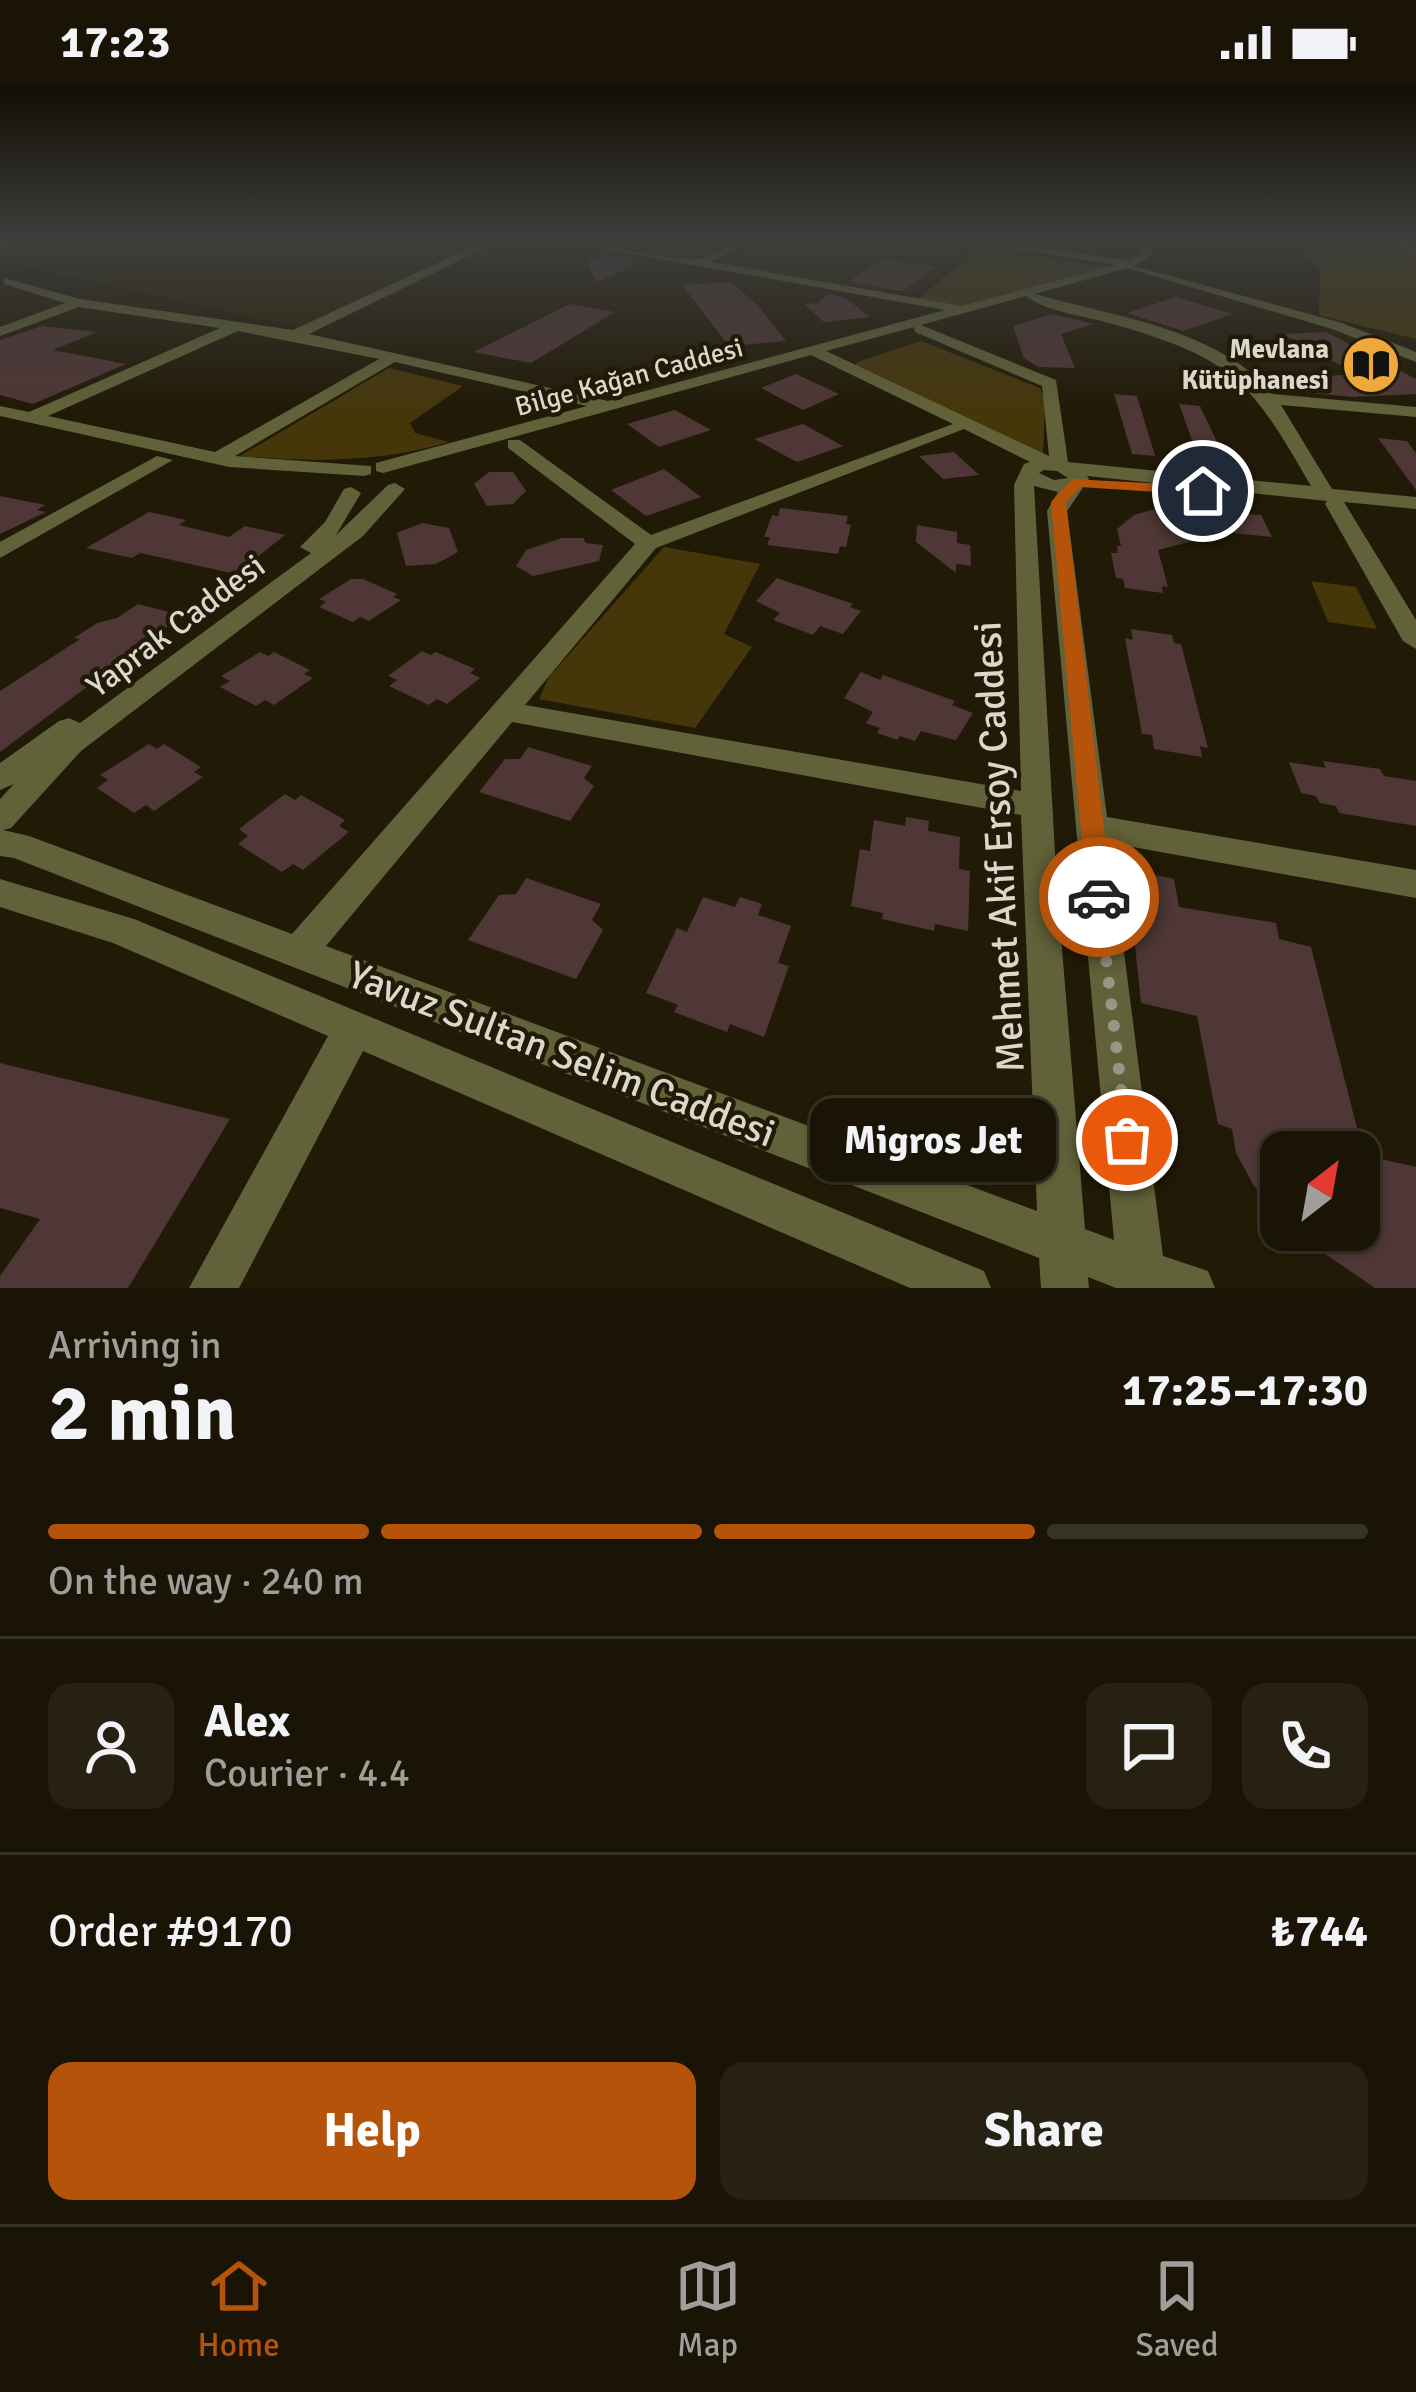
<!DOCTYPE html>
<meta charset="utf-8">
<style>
:root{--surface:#191405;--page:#262113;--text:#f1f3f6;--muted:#9f9e9a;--line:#373327;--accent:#b45309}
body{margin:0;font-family:Signika,sans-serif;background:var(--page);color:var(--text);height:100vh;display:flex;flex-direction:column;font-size:45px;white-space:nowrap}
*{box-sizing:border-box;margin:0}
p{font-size:39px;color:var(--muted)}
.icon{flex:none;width:66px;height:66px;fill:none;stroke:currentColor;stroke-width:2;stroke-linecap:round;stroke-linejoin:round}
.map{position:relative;height:1204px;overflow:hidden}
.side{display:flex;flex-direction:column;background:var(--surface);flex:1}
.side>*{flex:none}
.needle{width:78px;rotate:31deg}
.tools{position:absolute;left:1260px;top:1047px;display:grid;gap:24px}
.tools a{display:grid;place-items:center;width:120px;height:120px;border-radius:24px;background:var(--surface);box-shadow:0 3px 9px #0004,0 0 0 3px var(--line);font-size:60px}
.pin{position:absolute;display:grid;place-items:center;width:102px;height:102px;color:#fff;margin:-51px;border:6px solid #fff;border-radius:50%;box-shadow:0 3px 12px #0007}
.courier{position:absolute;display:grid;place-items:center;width:120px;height:120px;margin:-60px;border:9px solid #b45309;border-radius:50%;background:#fff;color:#222;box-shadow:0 3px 15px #0007}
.bubble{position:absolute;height:84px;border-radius:24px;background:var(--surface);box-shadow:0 3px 9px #0004,0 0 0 3px var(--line);font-size:39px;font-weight:700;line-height:84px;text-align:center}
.overview em{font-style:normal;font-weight:700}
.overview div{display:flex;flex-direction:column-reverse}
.overview{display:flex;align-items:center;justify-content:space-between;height:204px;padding:0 48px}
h1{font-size:78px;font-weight:700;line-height:90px}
.bar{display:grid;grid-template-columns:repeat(4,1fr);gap:18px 12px;align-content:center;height:144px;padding:0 48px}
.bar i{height:15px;border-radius:9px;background:var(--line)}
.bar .on{background:var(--accent)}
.bar p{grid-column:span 4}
.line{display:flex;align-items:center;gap:30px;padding:0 48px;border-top:3px solid var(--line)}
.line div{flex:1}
.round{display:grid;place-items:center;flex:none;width:126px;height:126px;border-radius:24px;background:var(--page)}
.button{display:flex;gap:24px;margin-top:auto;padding:24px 48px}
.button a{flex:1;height:138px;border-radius:24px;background:var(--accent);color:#fff;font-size:48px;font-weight:700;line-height:138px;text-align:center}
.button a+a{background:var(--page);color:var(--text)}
.status{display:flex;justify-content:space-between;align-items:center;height:84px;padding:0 60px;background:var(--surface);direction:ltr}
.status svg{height:33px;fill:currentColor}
.menu{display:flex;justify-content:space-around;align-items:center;height:168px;border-top:3px solid var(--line);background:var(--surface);font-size:33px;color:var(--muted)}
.menu a{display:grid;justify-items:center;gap:6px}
.menu .on{color:var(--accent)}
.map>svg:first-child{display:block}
</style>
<div class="status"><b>17:23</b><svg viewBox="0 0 49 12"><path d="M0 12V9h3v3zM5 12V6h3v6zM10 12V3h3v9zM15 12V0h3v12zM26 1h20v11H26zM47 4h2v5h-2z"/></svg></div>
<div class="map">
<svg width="1416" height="1204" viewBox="0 0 1416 1204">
<rect width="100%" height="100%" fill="#211a07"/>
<path fill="#2a2106" d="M0,155h502l-197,90 -305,-68z
M609,155h101l25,4 -44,18 -95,-17z
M763,155h174l33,10 -56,44 -16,1 -177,-30z"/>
<path fill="#46370b" d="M1296,155h120v100l-97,-24 1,-44z
M976,166l140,17 -154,41 -44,-9z
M921,257l119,47 5,14 -2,54 -189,-88 3,-6z
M389,284l74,18 -53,37 5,10 34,9c-70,21 -138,20 -209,14z
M664,463l96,17 -36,70 28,13 -57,81 -156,-29 10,-22z
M1311,497l45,6 21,42 -49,-7z"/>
<path fill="#4e3736" d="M606,170l23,4 4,8 -36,16 -10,-20z
M884,175l52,8 -34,24 -54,-10z
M731,198l29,26 26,33 -57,5 -47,-61z
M828,210l16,3 26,20 -46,5 -20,-18 14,-1z
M1176,213l57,17 -50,17 -56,-18z
M570,220l45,8 -84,51 -57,-11z
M1053,230l40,10 -32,10 14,34 -37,-1 -14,-9 -11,-32z
M42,242l55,6 -44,18 73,14 -93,40 -33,-9v-55z
M1326,248l90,47v15l-63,3 -53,-5 -20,-13 77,-5 -75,-40z
M796,290l43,20 -36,16 -42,-22z
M1114,310l23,2 18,60 -23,-2z
M1179,320l21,2 27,57 -28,-3z
M675,326l36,20 -52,17 -32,-23z
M803,340l40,22 -46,16 -43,-23z
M1378,354l29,3 9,12v37z
M954,368l25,23 -36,4 -24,-23z
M664,385l37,28 -55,19 -35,-26z
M489,388h24l13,19 -13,13 -26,2 -13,-22z
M0,412l45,9 -8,5 9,2 -46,22z
M780,424l68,8 -2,8 5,1 -5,22 -6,-1 -2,8 -71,-9 3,-8h-6l8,-22 6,1z
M1158,424l103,7 11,22 -49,-5 -6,-14 -24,23 -35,9 10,37 -6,-1 1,7 -38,-5 -2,-9 -7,-1 -5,-25h7l-1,-7h4l-4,-17 17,-14z
M149,428l37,8 -7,5 50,12 16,-11 40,9 -49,39 -96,-21 -8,5 -46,-10z
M422,439l27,5 9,24 -22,12 -30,2 -9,-33z
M917,441l40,7v11l13,2 1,21 -15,-2v9l-40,-31z
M562,454h21l3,5 17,2 -4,16 -66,15 -17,-10 10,-16z
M777,494l76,26 -3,3 11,4 -18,23 -23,-8 -7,9 -40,-15 7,-7 -24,-12z
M351,495h12l34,15 -4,3 8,3 -32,21 -9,-4 -7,5 -34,-15 7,-5 -7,-3z
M138,520l43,11 -28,24 5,1 -21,16 -6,-2 -131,98v-61l80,-52 -6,-1 23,-15 20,-5z
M1131,545l41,6 2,8 7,1 27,104 -8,-2 2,11 -48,-8 -2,-14 -10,-1 -17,-96 8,2z
M422,567l9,4 5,-3 39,17 -5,4 10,5 -33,26 -10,-5 -8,6 -40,-19 8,-6 -9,-4z
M260,568l8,4 6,-4 36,18 -6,4 9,4 -39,27 -9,-5 -9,6 -36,-19 10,-6 -9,-5z
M861,588l19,8 3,-5 72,26 -3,4 21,8 -17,27 -35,-9 -6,10 -15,-5 -3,4 -20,-7 3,-5 -14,-5 7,-11 -29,-14z
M149,660l8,5 7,-5 37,23 -7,5 9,5 -49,34 -8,-6 -12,8 -37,-25 11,-8 -8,-5z
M528,663l64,19 -8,12 10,8 -24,35 -91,-29 26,-33h15z
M1323,677l57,8 4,7 32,5v45l-77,-13 -3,-7 -16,-3 -4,-7 -15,-3 -12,-31 37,6z
M285,710l10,6 6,-5 44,25 -6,6 10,6 -46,38 -10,-6 -11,8 -44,-28 10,-8 -9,-7z
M906,733l23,4 -1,10 32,6 -1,32 11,2 -2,60 -33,-7 -1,7 -52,-12 1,-6 -32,-7 9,-57 10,2 4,-31 31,6z
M1127,785l47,10 5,28 97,16 3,16 32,8 52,205h-82v65l-27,-31 -18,-33 -4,-24 -14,-5 -21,-108 -56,-13z
M526,794l75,26 -9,16 11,10 -27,49 -108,-39 31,-45 17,-1z
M703,813l32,10 5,-10 22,7 -4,11 33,11 -13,37 11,3 -25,71 -34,-13 -3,8 -53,-20 4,-7 -32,-12 31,-65 10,4z
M0,979l230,56 -102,169h-128v-12l40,-57 -40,-11z
M1359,1070l57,13v121h-41l-85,-58h69z"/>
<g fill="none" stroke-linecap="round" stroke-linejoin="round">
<path fill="#616239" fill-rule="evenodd" d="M28,155h36l-64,10v-6z
M489,155h15l-195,95 299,67 337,-91 -397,-71c49,0 96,19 145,20 21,1 40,-20 63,-20l-45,23 251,44 153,-41 -160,-26h31l141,21 12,-5 10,-16h11l-13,20 -13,7 208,57 74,29v10l-84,-33 -205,-61 -92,26c78,22 183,35 238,100l143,13v10l-135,-12 51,84 84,8v12l-72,-7 72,118v29l-13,-8 -78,-137 2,-3 -240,-25 2,3 -22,32 40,306 309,53v28l-306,-55 53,413 45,15 7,17h-99l-28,-11 1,11h-48l-2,-30 -1025,-400 -14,-2v-57l14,-15 -14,6v-27l59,-42 10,-3 11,5 231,-170 -11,-6 25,-25 19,-33 7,-2 10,6 -25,42 52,-50 7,-2 10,6 -42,47 -282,215 -70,77 -8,2 26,6 263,98 343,-390 -127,-96v-8h12l131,95 302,-111 -142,-69 -428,118 -7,-2v-8l211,-57 -192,-44 -160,94 136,10v8l-7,2 -135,-9 -229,-51v-10l29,6 191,-84 -141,-21 -79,29v-9l65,-24 -61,-19v-6l76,21 213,31zM1026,212c20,16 60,20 87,28 121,35 137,56 198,162l-243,-24 -12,-82 -135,-55zM914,243l1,5 127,54 7,70 -223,-105zM238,247l141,28 -164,93 -167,-36zM964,345l66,33 -6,2 -10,21 7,306 -496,-86 131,-157zM1044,386l13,1 11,7 -14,2 -15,-7zM1034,402l24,6 -11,19 67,729 -29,-11 -28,-342zM512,638l509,93 16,396 -711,-265z
M1387,155h14l15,8v8z
M157,372l16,4 -173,98v-16z
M0,795l134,40 850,352 7,17h-81l-547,-237 -124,237h-50l139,-252 -215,-93 -113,-36z"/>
</g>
<linearGradient id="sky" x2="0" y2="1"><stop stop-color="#120e04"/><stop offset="0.48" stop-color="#3d3e3c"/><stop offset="1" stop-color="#3d3e3c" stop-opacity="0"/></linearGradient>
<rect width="1416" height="324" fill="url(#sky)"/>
<path fill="#b45309" d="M1072,395l131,7 8,5 -8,4 -123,-8 -14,16 46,394 -13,11 -12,-11 -36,-395z"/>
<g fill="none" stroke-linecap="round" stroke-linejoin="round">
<path stroke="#9a9586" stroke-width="12" stroke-dasharray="0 21.6" d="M1099,813l28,243"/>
</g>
<defs>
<symbol id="library-disc" viewBox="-11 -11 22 22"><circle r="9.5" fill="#eea83c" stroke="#211a07"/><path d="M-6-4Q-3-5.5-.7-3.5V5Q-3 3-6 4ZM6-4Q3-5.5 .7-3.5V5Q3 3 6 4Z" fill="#111"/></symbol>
</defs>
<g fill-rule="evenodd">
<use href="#library-disc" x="1338" y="248" width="66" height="66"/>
</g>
<g text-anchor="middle" stroke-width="9" stroke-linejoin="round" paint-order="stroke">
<g font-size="27" font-weight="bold" fill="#dbd7cb" stroke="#211a07" text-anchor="end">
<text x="1329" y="274">Mevlana<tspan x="1329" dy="31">Kütüphanesi</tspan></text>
</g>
<g font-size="27" fill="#dbd7cb" stroke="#211a07">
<text transform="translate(629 293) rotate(-15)" y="9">Bilge Kağan Caddesi</text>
</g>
<g font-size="33" fill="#dbd7cb" stroke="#211a07">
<text transform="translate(175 541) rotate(-37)" y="12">Yaprak Caddesi</text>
</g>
<g font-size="39" fill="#dbd7cb" stroke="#211a07">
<text transform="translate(998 763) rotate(-93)" y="14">Mehmet Akif Ersoy Caddesi</text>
<text transform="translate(562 969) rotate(21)" y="14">Yavuz Sultan Selim Caddesi</text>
</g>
</g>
</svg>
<div class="tools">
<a><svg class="needle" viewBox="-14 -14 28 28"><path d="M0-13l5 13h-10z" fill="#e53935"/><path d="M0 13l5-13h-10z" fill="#9f9e9a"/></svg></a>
</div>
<div class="pin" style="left:1127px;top:1056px;background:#ea580c"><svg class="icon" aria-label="bag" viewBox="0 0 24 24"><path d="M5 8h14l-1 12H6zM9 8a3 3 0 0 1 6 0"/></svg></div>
<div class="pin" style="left:1203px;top:407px;background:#1f2937"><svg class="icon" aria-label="home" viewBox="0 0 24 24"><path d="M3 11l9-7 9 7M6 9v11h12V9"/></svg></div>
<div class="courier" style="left:1099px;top:813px"><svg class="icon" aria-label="car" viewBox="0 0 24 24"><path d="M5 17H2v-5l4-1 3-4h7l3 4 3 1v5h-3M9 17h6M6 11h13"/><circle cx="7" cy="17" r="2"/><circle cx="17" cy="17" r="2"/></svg></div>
<div class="bubble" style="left:810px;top:1014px;width:246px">Migros Jet</div>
</div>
<section class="side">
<div class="overview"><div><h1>2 min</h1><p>Arriving in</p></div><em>17:25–17:30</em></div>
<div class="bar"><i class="on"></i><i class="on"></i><i class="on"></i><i></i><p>On the way · 240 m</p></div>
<div class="line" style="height:216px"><a class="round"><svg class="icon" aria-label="person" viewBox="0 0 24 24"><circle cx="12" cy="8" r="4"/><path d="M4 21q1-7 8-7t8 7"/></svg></a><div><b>Alex</b><p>Courier · 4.4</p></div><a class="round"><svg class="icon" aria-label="chat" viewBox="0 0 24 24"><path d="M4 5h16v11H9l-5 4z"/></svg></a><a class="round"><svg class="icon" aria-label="phone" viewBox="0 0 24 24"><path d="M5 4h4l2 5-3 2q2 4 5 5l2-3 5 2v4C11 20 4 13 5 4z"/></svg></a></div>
<div class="line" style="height:156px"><div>Order #9170</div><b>₺744</b></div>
<div class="button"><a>Help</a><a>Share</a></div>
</section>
<nav class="menu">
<a class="on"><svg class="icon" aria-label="home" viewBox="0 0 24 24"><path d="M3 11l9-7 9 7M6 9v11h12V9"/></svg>Home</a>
<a><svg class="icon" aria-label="map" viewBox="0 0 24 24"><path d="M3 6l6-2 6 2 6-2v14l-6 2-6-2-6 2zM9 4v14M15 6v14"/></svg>Map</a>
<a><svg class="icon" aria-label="saved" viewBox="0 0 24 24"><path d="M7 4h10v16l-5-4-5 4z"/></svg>Saved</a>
</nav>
